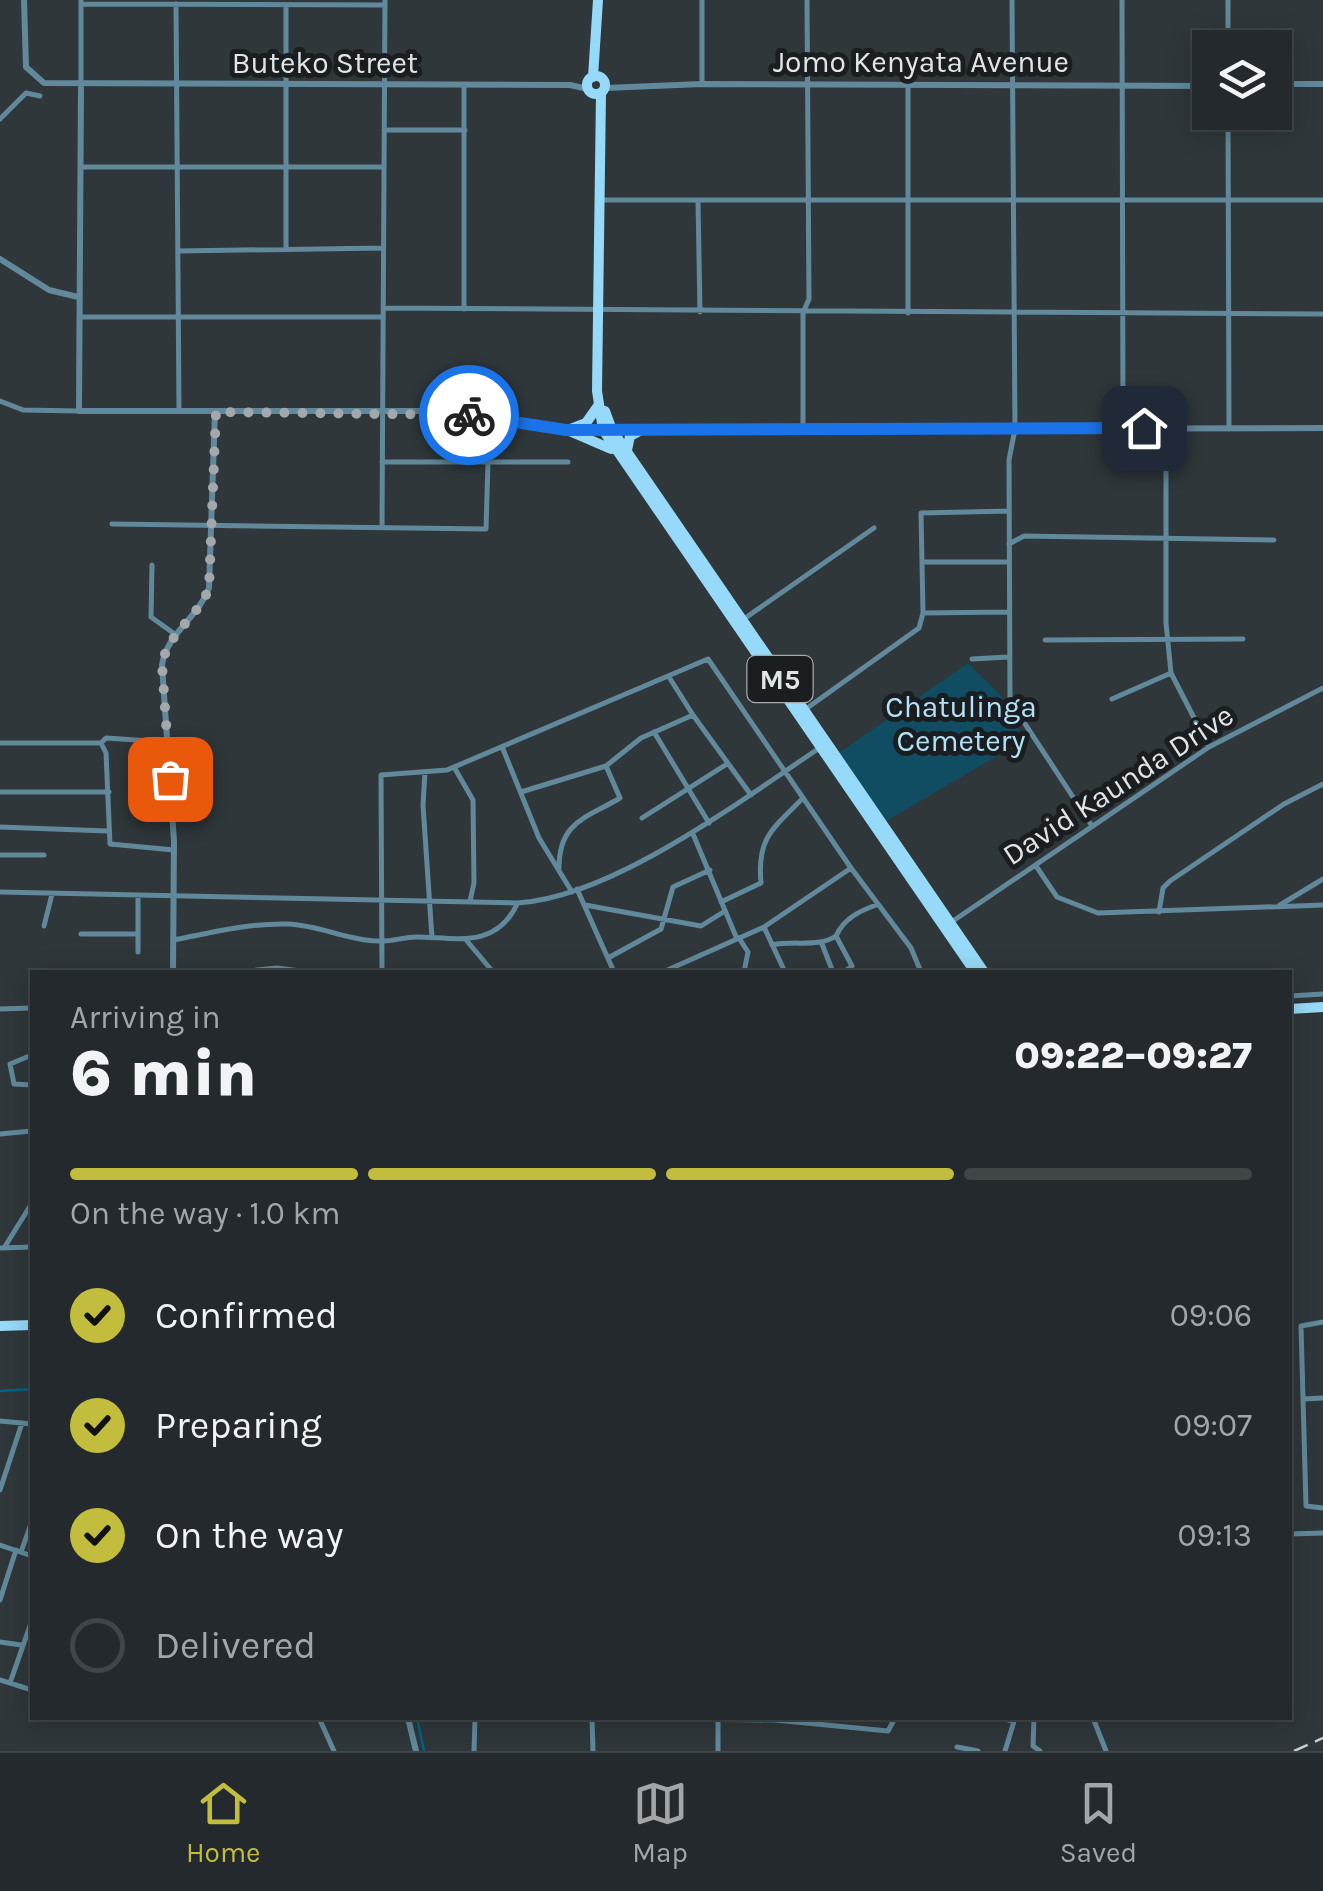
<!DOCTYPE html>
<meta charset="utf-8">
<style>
:root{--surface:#23292c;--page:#2b3134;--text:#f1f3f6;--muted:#a3a6a9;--line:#404548;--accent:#c3bd3e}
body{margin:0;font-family:Karla,sans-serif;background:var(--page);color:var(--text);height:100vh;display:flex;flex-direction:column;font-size:38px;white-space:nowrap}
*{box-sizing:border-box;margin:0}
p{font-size:32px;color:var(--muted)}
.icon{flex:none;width:55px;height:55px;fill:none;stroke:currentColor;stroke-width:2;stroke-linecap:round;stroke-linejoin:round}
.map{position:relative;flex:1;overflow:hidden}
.details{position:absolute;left:30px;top:970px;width:1262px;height:750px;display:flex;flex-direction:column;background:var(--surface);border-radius:0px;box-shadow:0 5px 25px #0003,0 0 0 2px var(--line)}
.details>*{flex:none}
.controls{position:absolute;left:1192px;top:30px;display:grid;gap:20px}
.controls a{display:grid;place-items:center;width:100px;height:100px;border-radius:0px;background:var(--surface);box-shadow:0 5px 25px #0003,0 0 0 2px var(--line);font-size:50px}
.pin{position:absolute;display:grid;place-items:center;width:85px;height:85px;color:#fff;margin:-42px;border-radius:20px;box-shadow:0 5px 15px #0006}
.courier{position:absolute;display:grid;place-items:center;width:100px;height:100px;margin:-50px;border:8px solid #1a73e8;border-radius:50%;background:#fff;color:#222;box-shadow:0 2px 12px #0007}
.summary em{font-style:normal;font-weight:800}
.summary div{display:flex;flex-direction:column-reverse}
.summary{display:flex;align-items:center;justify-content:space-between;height:170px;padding:0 40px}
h1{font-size:65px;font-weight:800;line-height:75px}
.bar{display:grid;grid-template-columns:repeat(4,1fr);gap:15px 10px;align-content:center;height:120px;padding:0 40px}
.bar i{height:12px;border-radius:8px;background:var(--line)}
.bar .on{background:var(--accent)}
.bar p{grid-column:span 4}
ol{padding:0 40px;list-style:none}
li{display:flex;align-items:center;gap:30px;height:110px}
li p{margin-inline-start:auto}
li .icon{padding:10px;border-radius:50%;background:var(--accent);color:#111;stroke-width:4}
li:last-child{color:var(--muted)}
li i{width:55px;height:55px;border:5px solid var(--line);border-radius:50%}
.tabs{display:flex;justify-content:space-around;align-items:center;height:140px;border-top:2px solid var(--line);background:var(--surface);font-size:28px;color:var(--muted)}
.tabs a{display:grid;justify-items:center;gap:5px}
.tabs .on{color:var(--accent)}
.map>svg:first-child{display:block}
</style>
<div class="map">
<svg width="1323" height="1751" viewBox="0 0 1323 1751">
<rect width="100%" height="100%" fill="#2f373b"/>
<path fill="#104c62" d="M968,663c23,24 54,45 51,80l-136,80 -47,-68z"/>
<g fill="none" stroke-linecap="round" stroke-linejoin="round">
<path stroke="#006484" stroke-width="2.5" d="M0,1391l32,-2
M417,1718l7,33"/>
<path stroke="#61899b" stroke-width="5" d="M81,0v84
M702,0v84
M1012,0l3,429 -6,31 1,241 82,125
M1122,0l1,428
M1228,0v48
M81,4l304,1
M176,4l3,407
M1260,48l1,-15
M464,85v224
M1228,112l1,317
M0,119l26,-26 14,3
M384,130h81
M81,167h303
M601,200h722
M698,201l2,111
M286,249v-244
M178,251l205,-3
M383,308l940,6
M908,313v-227
M80,317h302
M0,401l23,9 56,1
M1166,428v195l5,50 38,74
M803,429v-116l6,-14 -2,-299
M382,462h186
M112,524l374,5 2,-67
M382,526l3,-526
M1009,544l15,-8 250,4
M923,562h86
M152,565l-1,52 25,18
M923,613l85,-1
M741,621l133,-93
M1045,640l198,-1
M972,659l36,-2
M1112,699l59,-26
M803,711l116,-83 4,-15 -2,-100 88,-2
M693,715l58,80
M654,732l55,91
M0,743h101l5,10 4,91 64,6
M101,743l5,-5 60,4
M503,749l36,89 33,54
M454,767l19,33 1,83 -4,18
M425,772l-2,33 9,133
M0,792h109
M521,792l85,-26 35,-28 52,-23 -24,-38
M642,818l85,-54
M0,827l107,4
M693,834l44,105
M0,855h44
M1036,866l21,31 41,16 225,-8
M559,868c0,-47 28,-50 61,-70l-14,-32
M851,868l60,80 10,24
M577,889l37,83
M0,892l517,11c94,-5 223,-102 301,-154
M138,896v56
M721,902l40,-19c-4,-44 10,-53 41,-84
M585,905l116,21 24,-15
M1280,905l43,-26
M1159,912l4,-24 7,-7 114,-77 39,-20
M950,923l259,-176 114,-59
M44,926l8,-32
M764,927l21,45
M81,934h57
M739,938l9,14 -4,20
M174,940c39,-8 75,-17 114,-16 31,1 61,17 91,17 11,1 25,-4 37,-4 37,0 80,13 101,-33
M467,941l26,31
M822,944l11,28
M772,945c22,-5 46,3 64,-9
M608,958l53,-29 12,-42 37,-17
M238,972l39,-4 31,4
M382,972l-1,-197 66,-5 261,-111 143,209 -87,59 -101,45
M844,972l8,-6 -16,-30c8,-18 24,-25 40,-31
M1290,996l33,-2
M0,1009l32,-1
M32,1055l-22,9 4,20 18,1
M0,1134l32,-3
M0,1248l32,-1
M4,1248l28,-45
M1323,1322l-22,4 5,180 17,2
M1303,1399l20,-1
M0,1421l32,3
M0,1490l22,-67
M32,1496v14
M1290,1534l33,-1
M0,1545l32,11
M21,1552l11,-31
M0,1600l16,-50
M0,1642l21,3
M0,1680l32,10
M10,1683l22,-63
M222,1718h139
M319,1718l15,33
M592,1718l1,33
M594,1718l181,2 113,11 7,-13
M1000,1718l13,3
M1034,1718l-1,28 7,5
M1093,1718l13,33
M957,1747l21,4
M474,1751l1,-33
M718,1751v-32
M1005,1751l10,-33"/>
<path stroke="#61899b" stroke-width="6" d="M24,0l2,67 18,16 526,2 18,4
M81,84l-2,327h370l118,19 756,-2
M1275,84h48
M605,88l97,-4 508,2
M0,259l49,31 29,7
M173,972l1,-131 -12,-176c5,-32 36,-47 47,-77l6,-177
M408,1718l8,33"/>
<path stroke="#97d9f8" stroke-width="10" d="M587 85a9 9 0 1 1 18 0a9 9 0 1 1-18 0Z
M593,77l5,-77
M601,93l-4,298 6,39 372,542
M605,411l7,19 372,542
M567,430l44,19
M568,430l18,-7 12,-17
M627,450l3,-14 13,-7
M1290,1009l33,-2
M0,1326l32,-1"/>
<path stroke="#c8cdd0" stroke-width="2.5" stroke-dasharray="15 8" stroke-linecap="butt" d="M1294,1751l29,-13"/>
</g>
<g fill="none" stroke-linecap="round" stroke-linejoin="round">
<path stroke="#a2a8ab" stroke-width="10" stroke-dasharray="0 18" d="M170,779l-8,-114c5,-32 36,-47 47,-77l7,-176 253,3"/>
<path stroke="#1a73e8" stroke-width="12" d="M469,415l97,15 578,-2"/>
</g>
<g text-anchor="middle" stroke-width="10" stroke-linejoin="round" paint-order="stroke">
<rect fill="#1a1e20" stroke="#a5a9ac" stroke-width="2.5" x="747.5" y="656" width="65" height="46" rx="8"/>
<g font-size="28" font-weight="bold" fill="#e0e5e8">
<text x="780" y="689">M5</text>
</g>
<g font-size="30" fill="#e0e5e8" stroke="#1a1e20">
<text x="921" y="72">Jomo Kenyata Avenue</text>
<text x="325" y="73">Buteko Street</text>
<text transform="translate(1118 785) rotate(-33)" y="10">David Kaunda Drive</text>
</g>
<g font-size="30" fill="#b2e1f8" stroke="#1a1e20">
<text x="961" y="717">Chatulinga<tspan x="961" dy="34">Cemetery</tspan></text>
</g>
</g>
</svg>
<div class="controls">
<a><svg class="icon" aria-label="layers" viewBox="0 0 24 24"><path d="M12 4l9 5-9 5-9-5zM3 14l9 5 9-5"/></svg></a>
</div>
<div class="pin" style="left:170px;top:779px;background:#ea580c"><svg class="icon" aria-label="bag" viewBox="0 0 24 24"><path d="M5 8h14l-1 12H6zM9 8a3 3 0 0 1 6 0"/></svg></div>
<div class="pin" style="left:1144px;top:428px;background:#1f2937"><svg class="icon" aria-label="home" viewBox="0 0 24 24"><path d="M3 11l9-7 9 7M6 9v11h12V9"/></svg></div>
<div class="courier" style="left:469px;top:415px"><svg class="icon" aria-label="bike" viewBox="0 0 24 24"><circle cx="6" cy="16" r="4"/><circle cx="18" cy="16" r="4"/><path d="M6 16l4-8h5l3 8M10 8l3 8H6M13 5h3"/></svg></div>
<section class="details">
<div class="summary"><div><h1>6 min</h1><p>Arriving in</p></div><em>09:22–09:27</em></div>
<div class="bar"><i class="on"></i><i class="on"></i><i class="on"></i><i></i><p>On the way · 1.0 km</p></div>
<ol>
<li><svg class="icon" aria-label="check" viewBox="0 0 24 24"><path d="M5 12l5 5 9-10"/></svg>Confirmed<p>09:06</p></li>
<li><svg class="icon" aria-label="check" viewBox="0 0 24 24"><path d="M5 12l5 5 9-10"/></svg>Preparing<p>09:07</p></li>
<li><svg class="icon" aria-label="check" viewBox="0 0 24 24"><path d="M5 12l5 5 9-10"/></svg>On the way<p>09:13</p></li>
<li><i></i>Delivered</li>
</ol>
</section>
</div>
<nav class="tabs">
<a class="on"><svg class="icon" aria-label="home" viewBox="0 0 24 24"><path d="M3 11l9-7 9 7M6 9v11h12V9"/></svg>Home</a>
<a><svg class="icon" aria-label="map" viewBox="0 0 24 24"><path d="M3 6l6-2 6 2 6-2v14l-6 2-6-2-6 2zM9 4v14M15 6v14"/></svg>Map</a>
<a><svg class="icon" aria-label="saved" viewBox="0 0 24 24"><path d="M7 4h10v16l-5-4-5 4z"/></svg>Saved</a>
</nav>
